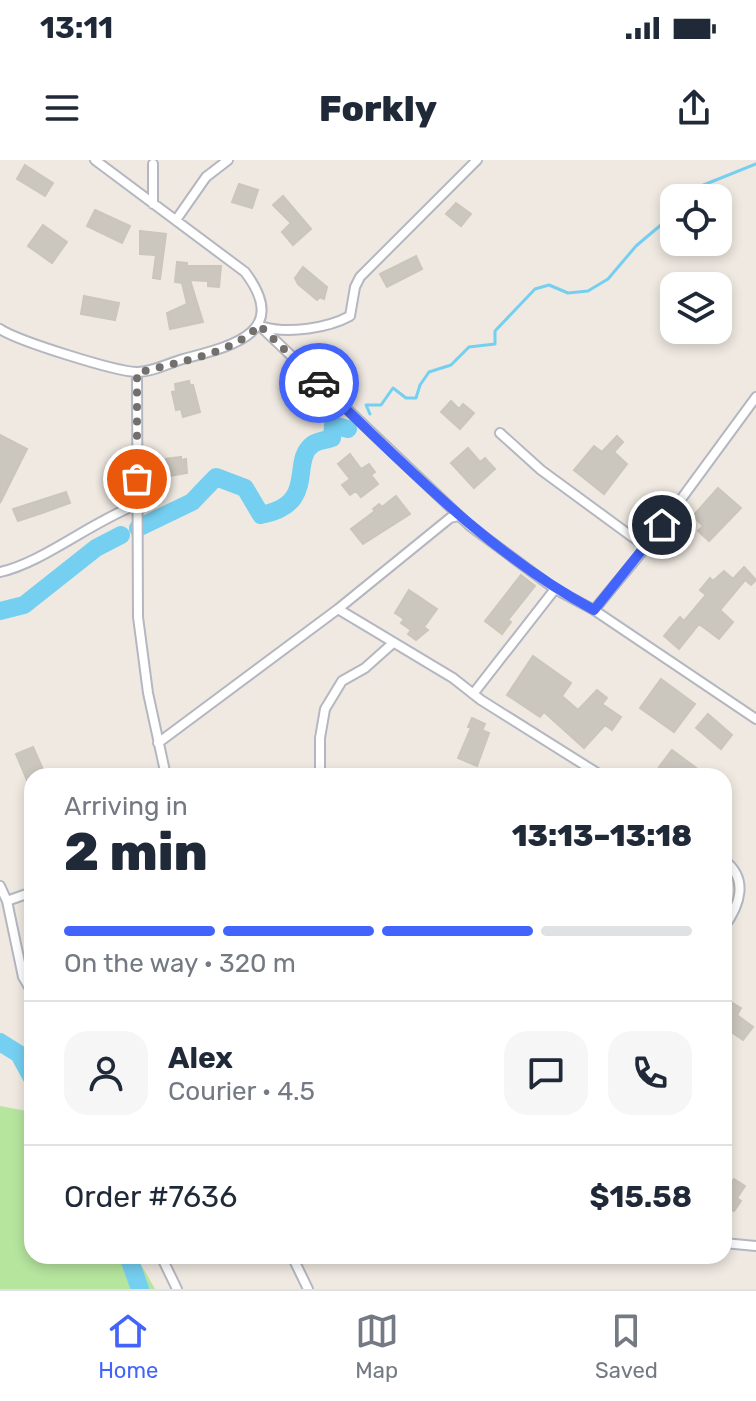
<!DOCTYPE html>
<meta charset="utf-8">
<style>
:root{--surface:#fff;--page:#f6f6f7;--text:#1f2937;--muted:#747a83;--line:#e0e1e3;--accent:#4264fb}
body{margin:0;font-family:Rubik,sans-serif;background:var(--page);color:var(--text);height:100vh;display:flex;flex-direction:column;font-size:30px;white-space:nowrap}
*{box-sizing:border-box;margin:0}
p{font-size:26px;color:var(--muted)}
.icon{flex:none;width:44px;height:44px;fill:none;stroke:currentColor;stroke-width:2;stroke-linecap:round;stroke-linejoin:round}
.map{position:relative;flex:1;overflow:hidden}
.details{position:absolute;left:24px;top:608px;width:708px;height:496px;display:flex;flex-direction:column;background:var(--surface);border-radius:24px;box-shadow:0 4px 12px #0003}
.details>*{flex:none}
.buttons{position:absolute;left:660px;top:24px;display:grid;gap:16px}
.buttons a{display:grid;place-items:center;width:72px;height:72px;border-radius:16px;background:var(--surface);box-shadow:0 4px 12px #0003;font-size:40px}
.pin{position:absolute;display:grid;place-items:center;width:68px;height:68px;color:#fff;margin:-34px;border:4px solid #fff;border-radius:50%;box-shadow:0 2px 8px #0007}
.courier{position:absolute;display:grid;place-items:center;width:80px;height:80px;margin:-40px;border:6px solid #4264fb;border-radius:50%;background:#fff;color:#222;box-shadow:0 2px 10px #0007}
.summary em{font-style:normal;font-weight:800}
.summary div{display:flex;flex-direction:column-reverse}
.summary{display:flex;align-items:center;justify-content:space-between;height:136px;padding:0 40px}
h1{font-size:52px;font-weight:800;line-height:60px}
.bar{display:grid;grid-template-columns:repeat(4,1fr);gap:12px 8px;align-content:center;height:96px;padding:0 40px}
.bar i{height:10px;border-radius:6px;background:var(--line)}
.bar .selected{background:var(--accent)}
.bar p{grid-column:span 4}
.line{display:flex;align-items:center;gap:20px;padding:0 40px;border-top:2px solid var(--line)}
.line div{flex:1}
.round{display:grid;place-items:center;flex:none;width:84px;height:84px;border-radius:24px;background:var(--page)}
.status{display:flex;justify-content:space-between;align-items:center;height:56px;padding:0 40px;background:var(--surface);direction:ltr}
.status svg{height:22px;fill:currentColor}
header{display:flex;justify-content:space-between;align-items:center;height:104px;padding:0 40px;background:var(--surface);font-size:36px;font-weight:800}
.tab-bar{display:flex;justify-content:space-around;align-items:center;height:112px;border-top:2px solid var(--line);background:var(--surface);font-size:22px;color:var(--muted)}
.tab-bar a{display:grid;justify-items:center;gap:4px}
.tab-bar .selected{color:var(--accent)}
.map>svg:first-child{display:block}
</style>
<div class="status"><b>13:11</b><svg viewBox="0 0 49 12"><path d="M0 12V9h3v3zM5 12V6h3v6zM10 12V3h3v9zM15 12V0h3v12zM26 1h20v11H26zM47 4h2v5h-2z"/></svg></div>
<header><svg class="icon" aria-label="menu" viewBox="0 0 24 24"><path d="M4 6h16M4 12h16M4 18h16"/></svg>Forkly<svg class="icon" aria-label="share" viewBox="0 0 24 24"><path d="M12 15V3M7 8l5-5 5 5M5 13v7h14v-7"/></svg></header>
<div class="map">
<svg width="756" height="1129" viewBox="0 0 756 1129">
<rect width="100%" height="100%" fill="#efe9e1"/>
<path fill="#b6e59e" d="M0,946l32,6v144h104l19,33h-155z"/>
<g fill="none" stroke-linecap="round" stroke-linejoin="round">
<path stroke="#75cff0" stroke-width="3" d="M682,38l19,-12 55,-22
M370,254l-4,-9h15l12,-17 13,10h10l4,-13 9,-13 22,-7 18,-18 26,-3v-13l40,-42 14,-4 19,8 20,-2 20,-12 28,-33 26,-22 2,-12 10,-8"/>
<path stroke="#75cff0" stroke-width="18" d="M138,368l54,-26 24,-25 29,11 16,27c58,-11 28,-54 52,-71 5,-3 14,-4 19,-6l1,-13 15,4
M0,451l24,-6 72,-57 25,-13
M0,882l19,12 13,24
M128,1096l12,33"/>
</g>
<path fill="#cbc7bf" stroke="#cbc5ba" stroke-width="2" d="M25,5l28,18 -8,13 -28,-17z
M239,24l19,6 -6,18 -20,-6z
M283,36l28,33 -18,16 -11,-13 9,-9 -18,-18z
M456,43l15,11 -10,12 -15,-12z
M95,50l35,16 -8,17 -35,-17z
M43,65l24,17 -15,21 -24,-17z
M140,71l26,3 -6,45 -7,-1 3,-23 -16,-1z
M416,96l6,13 -35,18 -7,-13z
M177,102l10,1v3h34l-2,21 -11,-1v-5l-18,-1 13,42 -33,7 -3,-16 20,-9 -5,-21 -7,-1z
M303,107l24,20 -3,12 -4,-2 -3,3 -19,-16 -3,-6z
M84,136l35,7 -4,17 -34,-6z
M189,221l1,4h3l7,27 -17,5 -2,-8 -5,1 -4,-18 4,-1 -1,-7z
M451,241l8,8 4,-5 11,9 -14,16 -19,-17z
M0,275l27,14 -27,54z
M617,276l6,6 -9,10 13,12 -23,30 -30,-24 20,-24 8,6z
M468,288l12,14 5,-4 10,11 -21,19 -23,-25z
M350,294l11,15 8,-5 6,8 -4,3 7,9 -17,13 -5,-6 -6,4 -8,-10 8,-6 -12,-15z
M181,297v3l5,-1 1,14 -24,4 -3,-11 6,-1v-6z
M718,328l23,20 -32,33 -11,-10 5,-5 -10,-10z
M66,332l4,11 -28,10 -24,8 -5,-12z
M396,336l14,18 -47,30 -12,-15 24,-18 -2,-2 6,-5 3,3z
M744,407l12,13 -5,5 -6,-5 -25,30 13,12 -14,17 -20,-15 -20,25 -15,-13 16,-19 4,4 22,-26 -6,-5 10,-12 3,3 11,-10 9,8z
M521,415l14,11 -27,34 3,2 -9,12 -17,-13z
M409,430l28,19 -13,18 4,3 -12,10 -8,-6 3,-4 -10,-7 3,-4 -9,-6z
M533,496l38,27 -9,13 16,14 19,-20 10,8 -5,6 19,13 -9,13 -7,-5 -21,23 -40,-36 -4,5 -33,-22z
M661,519l34,25 -21,28 -34,-24z
M708,554l24,21 -11,14 -25,-21z
M472,558l13,6 -3,6 7,3 -12,33 -19,-8 13,-30 -3,-1z
M33,587l13,29h-14v16l-16,-38z
M672,590l35,26h-36l-12,-9z
M724,838l17,10 -4,7 16,12 -10,13 -19,-13z
M734,1019l11,7 -8,12 4,3 -7,10 -10,-7v-11z"/>
<g fill="none" stroke-linecap="round" stroke-linejoin="round">
<defs>
<path id="street" d="M153,44v-40
M176,60l30,-43 22,-17
M259,165l211,201 85,63 39,21 162,109
M264,167c25,7 64,1 86,-11l5,-29 5,-10 117,-117
M0,169c18,12 114,42 136,43 14,1 33,-9 47,-13 49,-13 108,-26 62,-87l-150,-112
M137,213l1,244 10,76 18,83
M500,273l41,37 105,77
M0,412c42,-9 91,-50 136,-67
M338,449l115,69 28,22 121,76
M594,450l52,-63 110,-150
M473,534l82,-105
M158,583l180,-134 112,-91 8,-2
M320,616v-38l5,-29 17,-28 23,-13 28,-25
M724,700c25,19 16,45 0,67
M0,726l7,15 16,76 9,15
M7,741l25,-9
M724,1083l32,3
M161,1096l16,33
M292,1096l16,33"/>
</defs>
<use href="#street" stroke="#b4b7c1" stroke-width="12"/>
<use href="#street" stroke="#fff" stroke-width="8"/>
</g>
<g fill="none" stroke-linecap="round" stroke-linejoin="round">
<path stroke="#726f6d" stroke-width="8" stroke-dasharray="0 14.4" d="M137,319v-106c35,-10 98,-19 122,-48l60,58"/>
<path stroke="#4264fb" stroke-width="10" d="M319,223c87,83 169,170 275,227l68,-85"/>
</g>
</svg>
<div class="buttons">
<a><svg class="icon" aria-label="locate" viewBox="0 0 24 24"><circle cx="12" cy="12" r="6"/><path d="M12 2v4M12 18v4M2 12h4M18 12h4"/></svg></a>
<a><svg class="icon" aria-label="layers" viewBox="0 0 24 24"><path d="M12 4l9 5-9 5-9-5zM3 14l9 5 9-5"/></svg></a>
</div>
<div class="pin" style="left:137px;top:319px;background:#ea580c"><svg class="icon" aria-label="bag" viewBox="0 0 24 24"><path d="M5 8h14l-1 12H6zM9 8a3 3 0 0 1 6 0"/></svg></div>
<div class="pin" style="left:662px;top:365px;background:#1f2937"><svg class="icon" aria-label="home" viewBox="0 0 24 24"><path d="M3 11l9-7 9 7M6 9v11h12V9"/></svg></div>
<div class="courier" style="left:319px;top:223px"><svg class="icon" aria-label="car" viewBox="0 0 24 24"><path d="M5 17H2v-5l4-1 3-4h7l3 4 3 1v5h-3M9 17h6M6 11h13"/><circle cx="7" cy="17" r="2"/><circle cx="17" cy="17" r="2"/></svg></div>
<section class="details">
<div class="summary"><div><h1>2 min</h1><p>Arriving in</p></div><em>13:13–13:18</em></div>
<div class="bar"><i class="selected"></i><i class="selected"></i><i class="selected"></i><i></i><p>On the way · 320 m</p></div>
<div class="line" style="height:144px"><a class="round"><svg class="icon" aria-label="person" viewBox="0 0 24 24"><circle cx="12" cy="8" r="4"/><path d="M4 21q1-7 8-7t8 7"/></svg></a><div><b>Alex</b><p>Courier · 4.5</p></div><a class="round"><svg class="icon" aria-label="chat" viewBox="0 0 24 24"><path d="M4 5h16v11H9l-5 4z"/></svg></a><a class="round"><svg class="icon" aria-label="phone" viewBox="0 0 24 24"><path d="M5 4h4l2 5-3 2q2 4 5 5l2-3 5 2v4C11 20 4 13 5 4z"/></svg></a></div>
<div class="line" style="height:104px"><div>Order #7636</div><b>$15.58</b></div>
</section>
</div>
<nav class="tab-bar">
<a class="selected"><svg class="icon" aria-label="home" viewBox="0 0 24 24"><path d="M3 11l9-7 9 7M6 9v11h12V9"/></svg>Home</a>
<a><svg class="icon" aria-label="map" viewBox="0 0 24 24"><path d="M3 6l6-2 6 2 6-2v14l-6 2-6-2-6 2zM9 4v14M15 6v14"/></svg>Map</a>
<a><svg class="icon" aria-label="saved" viewBox="0 0 24 24"><path d="M7 4h10v16l-5-4-5 4z"/></svg>Saved</a>
</nav>
